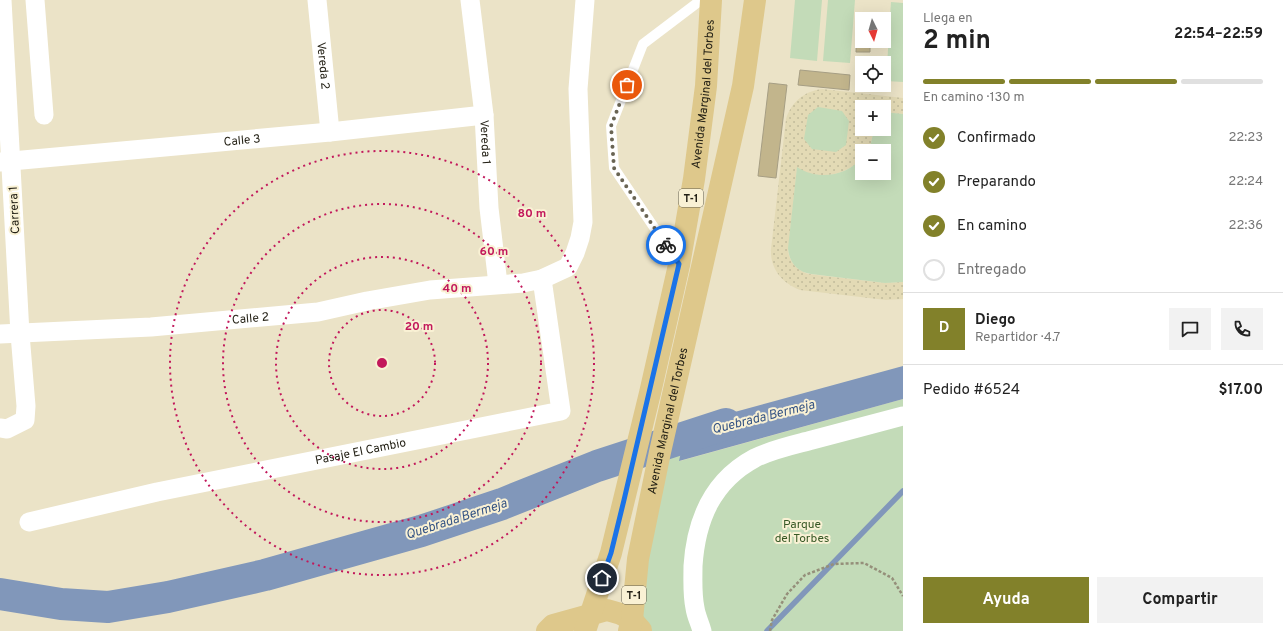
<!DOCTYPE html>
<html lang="es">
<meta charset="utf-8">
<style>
:root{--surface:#fff;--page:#f2f2f2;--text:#222;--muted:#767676;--line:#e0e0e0;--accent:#82812a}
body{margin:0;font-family:Overpass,sans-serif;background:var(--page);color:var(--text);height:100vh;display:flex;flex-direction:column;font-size:15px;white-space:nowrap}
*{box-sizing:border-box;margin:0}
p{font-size:13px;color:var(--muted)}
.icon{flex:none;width:22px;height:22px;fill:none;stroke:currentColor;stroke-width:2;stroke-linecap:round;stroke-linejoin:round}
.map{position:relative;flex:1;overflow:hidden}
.drawer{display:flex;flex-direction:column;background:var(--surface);width:380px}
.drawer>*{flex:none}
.needle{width:26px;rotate:175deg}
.buttons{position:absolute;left:855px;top:12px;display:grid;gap:8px}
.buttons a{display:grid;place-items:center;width:36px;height:36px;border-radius:0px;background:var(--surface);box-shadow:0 4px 16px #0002;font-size:20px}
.pin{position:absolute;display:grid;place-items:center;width:34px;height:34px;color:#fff;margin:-17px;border:2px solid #fff;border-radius:50%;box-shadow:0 1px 4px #0007}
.courier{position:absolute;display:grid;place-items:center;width:40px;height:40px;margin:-20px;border:3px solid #1a73e8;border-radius:50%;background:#fff;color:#222;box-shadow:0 1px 5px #0007}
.overview em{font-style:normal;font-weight:700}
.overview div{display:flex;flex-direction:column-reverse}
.overview{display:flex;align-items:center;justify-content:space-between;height:68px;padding:0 20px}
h1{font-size:26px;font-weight:700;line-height:30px}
.bar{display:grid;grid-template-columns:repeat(4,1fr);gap:6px 4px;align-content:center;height:48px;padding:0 20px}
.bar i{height:5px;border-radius:3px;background:var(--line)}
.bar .current{background:var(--accent)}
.bar p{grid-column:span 4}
.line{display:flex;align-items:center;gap:10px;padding:0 20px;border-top:1px solid var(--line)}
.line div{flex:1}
.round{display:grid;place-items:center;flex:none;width:42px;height:42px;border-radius:0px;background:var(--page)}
ol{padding:0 20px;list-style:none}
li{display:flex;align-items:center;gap:12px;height:44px}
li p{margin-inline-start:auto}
li .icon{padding:4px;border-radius:50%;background:var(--accent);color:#fff;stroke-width:4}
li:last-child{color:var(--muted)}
li i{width:22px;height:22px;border:2px solid var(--line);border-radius:50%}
.button{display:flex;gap:8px;margin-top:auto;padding:8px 20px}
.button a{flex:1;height:46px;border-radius:0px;background:var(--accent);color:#fff;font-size:16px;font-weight:700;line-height:46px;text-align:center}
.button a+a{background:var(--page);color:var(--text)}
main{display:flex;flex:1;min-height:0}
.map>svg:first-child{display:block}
</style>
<main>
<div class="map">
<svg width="903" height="631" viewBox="0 0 903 631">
<defs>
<pattern id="sand-dots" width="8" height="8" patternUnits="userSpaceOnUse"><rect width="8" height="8" fill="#e3dab5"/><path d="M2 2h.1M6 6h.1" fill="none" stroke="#c2bb9b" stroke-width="1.8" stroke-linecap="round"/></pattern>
</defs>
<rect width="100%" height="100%" fill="#ebe3c7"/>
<path fill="url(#sand-dots)" d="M822,89l81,9v16l-19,-2v-5h-22v22h12l-3,14 -4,8h-5v7c-16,18 -44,23 -65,10l-9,83c2,12 9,19 20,23l77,9 18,-1v17l-17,1 -86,-10c-18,-7 -30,-21 -29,-41l15,-130c5,-16 18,-28 36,-30z"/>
<path fill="#c3dbb8" d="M795,0h27l-5,61 -27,-3z
M828,0h27l-5,63 -27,-2z
M891,2l12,1v79l-17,-1z
M818,107l24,4 7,10 -3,24 -10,7 -24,-3 -8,-10 4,-24z
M884,112l19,2v168l-18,1 -74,-9c-14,-2 -22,-12 -23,-26l9,-81c21,14 49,9 65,-9v15h22v-22h-17l4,-8 3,-14h10z
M903,399v232h-273l33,-182 20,-5 -3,17z"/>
<path fill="#8197ba" d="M903,366v33l-224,62 8,-36z"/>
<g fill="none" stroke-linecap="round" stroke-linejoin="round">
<path stroke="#8197ba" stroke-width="5.5" d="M767,631l136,-140"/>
<path stroke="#8197ba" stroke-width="32" d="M0,594l61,10 47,3 60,-10 97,-22 156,-44 81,-27 95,-38 129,-42"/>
</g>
<path fill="#c2b58c" stroke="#a69e84" d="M857,26l5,1v14h8v11h-14z
M800,70l50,5 -1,15 -51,-5z
M769,83l18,2 -11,93 -18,-2z"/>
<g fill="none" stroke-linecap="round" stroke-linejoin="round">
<path stroke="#958f7a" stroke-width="2.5" stroke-dasharray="3 2" stroke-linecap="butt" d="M770,631l2,-11 15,-26 18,-19 29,-11 30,-1 28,15 11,18"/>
<path stroke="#fff" stroke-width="10" d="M678,263l-64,-95 -3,-42 32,-82 58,-44"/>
<g stroke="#fff" stroke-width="19">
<path d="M35,0l9,115"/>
<path id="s1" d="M317,0l13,132"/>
<path id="s2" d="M470,0l14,115 5,93 9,76"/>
<path id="s3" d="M0,162l330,-30 154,-17"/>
<path id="s4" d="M0,334l151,-7 167,-15 49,-11 63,-11 93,-7 19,-4 26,-12 7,-14 5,-15 3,-16 -5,-133 7,-89"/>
<path d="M0,428l7,1 18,-9 1,-14 -6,-72 -18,-334"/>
<path id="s5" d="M29,522l128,-30 404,-81 -19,-132"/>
<path d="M702,631c-2,-8 -6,-15 -7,-23 -3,-14 -2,-28 -2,-42 3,-46 19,-85 62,-108 18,-9 38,-13 57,-18 30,-8 61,-16 91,-24"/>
</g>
<g stroke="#dec88b" stroke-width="22">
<path d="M547,631l6,-6 54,-15 14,4 11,6 9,10"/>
<path id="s6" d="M585,631l26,-78 39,-160 29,-128 15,-86 12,-93 5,-86"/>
<path id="s7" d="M629,631l3,-11 6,-61 22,-107 83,-366 12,-86"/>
</g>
</g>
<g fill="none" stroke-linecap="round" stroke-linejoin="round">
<path stroke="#696453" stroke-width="4" stroke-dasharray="0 7.2" d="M627,85l-16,41 3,42 52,77"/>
<path stroke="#1a73e8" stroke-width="5" d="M602,578l9,-25 13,-53 55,-236 -13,-19"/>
</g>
<g fill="none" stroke="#c2185b" stroke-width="2" stroke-dasharray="2 4">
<circle cx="382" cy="363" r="53"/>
<circle cx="382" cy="363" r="106"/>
<circle cx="382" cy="363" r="159"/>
<circle cx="382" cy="363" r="212"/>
</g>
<g text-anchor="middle" stroke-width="4" stroke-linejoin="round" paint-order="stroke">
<g fill="#f9f1d4" stroke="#635f4e" stroke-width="1">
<rect x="679" y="189" width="24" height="18" rx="3"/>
<rect x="622" y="586" width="24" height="18" rx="3"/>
</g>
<g font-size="11" font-weight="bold" fill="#232015">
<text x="691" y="202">T-1</text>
<text x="634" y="599">T-1</text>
</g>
<g font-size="12" fill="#232015" stroke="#f9f1d4">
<text dy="4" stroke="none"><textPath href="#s1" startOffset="66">Vereda 2</textPath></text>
<text dy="4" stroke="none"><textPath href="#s6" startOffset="551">Avenida Marginal del Torbes</textPath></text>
<text dy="4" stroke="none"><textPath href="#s3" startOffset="243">Calle 3</textPath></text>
<text dy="4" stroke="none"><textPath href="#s2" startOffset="143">Vereda 1</textPath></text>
<text transform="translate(14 210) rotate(-93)" y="4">Carrera 1</text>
<text dy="4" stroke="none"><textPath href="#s4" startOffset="251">Calle 2</textPath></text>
<text dy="4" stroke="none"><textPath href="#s7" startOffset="214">Avenida Marginal del Torbes</textPath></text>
<text dy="4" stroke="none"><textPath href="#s5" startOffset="339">Pasaje El Cambio</textPath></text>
</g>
<g font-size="12" fill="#375825" stroke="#f9f1d4">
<text x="802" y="528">Parque<tspan x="802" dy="14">del Torbes</tspan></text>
</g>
<g font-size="13" font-style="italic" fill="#355484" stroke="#f9f1d4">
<text transform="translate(763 416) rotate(-14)" y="5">Quebrada Bermeja</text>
<text transform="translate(456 518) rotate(-18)" y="5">Quebrada Bermeja</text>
</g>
</g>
<circle cx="382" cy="363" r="6" fill="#c2185b" stroke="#f9f1d4" stroke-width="2"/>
<g font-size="12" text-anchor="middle" font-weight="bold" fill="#c2185b" stroke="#f9f1d4" stroke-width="4" stroke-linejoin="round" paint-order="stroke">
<text x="532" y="217">80 m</text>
<text x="494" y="255">60 m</text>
<text x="457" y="292">40 m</text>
<text x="419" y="330">20 m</text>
</g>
</svg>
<div class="buttons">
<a><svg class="needle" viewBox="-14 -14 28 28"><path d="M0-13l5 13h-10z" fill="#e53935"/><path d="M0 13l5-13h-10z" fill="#767676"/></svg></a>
<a><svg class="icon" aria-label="locate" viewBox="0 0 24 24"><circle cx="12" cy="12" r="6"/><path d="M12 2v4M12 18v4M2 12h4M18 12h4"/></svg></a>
<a>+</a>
<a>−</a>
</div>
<div class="pin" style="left:627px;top:85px;background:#ea580c"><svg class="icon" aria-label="bag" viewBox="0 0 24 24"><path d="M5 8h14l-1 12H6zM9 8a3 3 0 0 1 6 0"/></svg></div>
<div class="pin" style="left:602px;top:578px;background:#1f2937"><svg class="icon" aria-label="home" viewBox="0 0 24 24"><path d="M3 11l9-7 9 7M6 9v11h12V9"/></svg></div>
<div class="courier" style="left:666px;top:245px"><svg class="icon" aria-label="bike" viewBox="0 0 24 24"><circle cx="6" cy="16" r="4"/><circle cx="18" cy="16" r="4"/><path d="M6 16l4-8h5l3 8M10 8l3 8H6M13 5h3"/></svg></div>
</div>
<section class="drawer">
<div class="overview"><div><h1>2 min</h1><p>Llega en</p></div><em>22:54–22:59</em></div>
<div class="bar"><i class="current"></i><i class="current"></i><i class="current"></i><i></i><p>En camino · 130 m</p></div>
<ol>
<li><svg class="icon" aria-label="check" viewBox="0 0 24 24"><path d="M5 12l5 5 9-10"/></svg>Confirmado<p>22:23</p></li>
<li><svg class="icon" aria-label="check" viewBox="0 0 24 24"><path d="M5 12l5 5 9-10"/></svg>Preparando<p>22:24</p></li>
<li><svg class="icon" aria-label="check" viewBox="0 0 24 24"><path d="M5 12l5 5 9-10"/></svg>En camino<p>22:36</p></li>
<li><i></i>Entregado</li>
</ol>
<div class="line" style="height:72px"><b class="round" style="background:var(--accent);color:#fff">D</b><div><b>Diego</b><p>Repartidor · 4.7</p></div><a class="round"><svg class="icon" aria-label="chat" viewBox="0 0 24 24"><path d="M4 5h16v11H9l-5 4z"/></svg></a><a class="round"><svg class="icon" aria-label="phone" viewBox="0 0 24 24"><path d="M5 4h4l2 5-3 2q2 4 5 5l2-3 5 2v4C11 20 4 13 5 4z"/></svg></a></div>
<div class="line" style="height:52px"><div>Pedido #6524</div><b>$17.00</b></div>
<div class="button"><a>Ayuda</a><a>Compartir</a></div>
</section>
</main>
